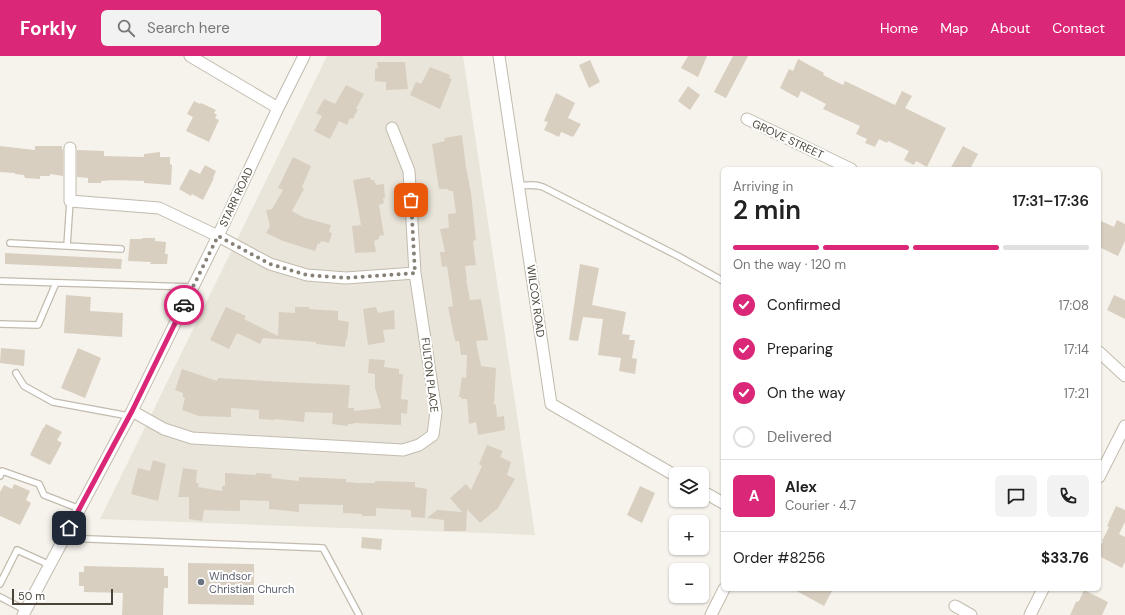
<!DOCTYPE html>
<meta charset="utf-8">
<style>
:root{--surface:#fff;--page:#f2f2f2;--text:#222;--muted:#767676;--line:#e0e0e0;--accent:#db2777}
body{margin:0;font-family:"DM Sans",sans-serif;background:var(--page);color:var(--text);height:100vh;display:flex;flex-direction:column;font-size:15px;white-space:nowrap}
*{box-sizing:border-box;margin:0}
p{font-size:13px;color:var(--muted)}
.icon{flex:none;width:22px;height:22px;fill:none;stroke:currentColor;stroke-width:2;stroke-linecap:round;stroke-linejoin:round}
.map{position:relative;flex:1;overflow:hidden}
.drawer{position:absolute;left:721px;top:111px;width:380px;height:424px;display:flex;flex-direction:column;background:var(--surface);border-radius:6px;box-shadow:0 1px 3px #0004}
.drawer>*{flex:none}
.controls{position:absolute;left:669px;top:411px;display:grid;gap:8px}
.controls a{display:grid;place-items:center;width:40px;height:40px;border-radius:6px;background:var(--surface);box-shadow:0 1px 3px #0004;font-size:20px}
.scale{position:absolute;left:12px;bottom:10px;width:101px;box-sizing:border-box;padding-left:4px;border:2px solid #4b4439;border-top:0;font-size:11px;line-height:14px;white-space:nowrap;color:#4b4439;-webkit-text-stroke:3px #fff;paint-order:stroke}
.pin{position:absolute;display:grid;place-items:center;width:34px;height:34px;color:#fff;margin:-17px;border-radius:8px;box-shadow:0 2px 6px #0006}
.courier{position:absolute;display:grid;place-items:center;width:40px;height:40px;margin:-20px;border:3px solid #db2777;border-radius:50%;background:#fff;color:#222;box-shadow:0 1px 5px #0007}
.head em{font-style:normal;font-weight:600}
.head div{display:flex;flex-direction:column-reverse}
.head{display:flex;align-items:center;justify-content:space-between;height:68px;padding:0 12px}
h1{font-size:26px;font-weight:600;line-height:30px}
.bar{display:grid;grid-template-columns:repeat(4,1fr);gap:6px 4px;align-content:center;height:48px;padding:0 12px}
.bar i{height:5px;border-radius:3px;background:var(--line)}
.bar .active{background:var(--accent)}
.bar p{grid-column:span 4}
.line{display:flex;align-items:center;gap:10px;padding:0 12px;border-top:1px solid var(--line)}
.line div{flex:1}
.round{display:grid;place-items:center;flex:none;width:42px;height:42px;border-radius:6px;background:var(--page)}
ol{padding:0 12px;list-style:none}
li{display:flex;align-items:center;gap:12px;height:44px}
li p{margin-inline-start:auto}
li .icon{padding:4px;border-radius:50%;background:var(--accent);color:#fff;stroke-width:4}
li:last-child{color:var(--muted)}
li i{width:22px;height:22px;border:2px solid var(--line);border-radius:50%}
header{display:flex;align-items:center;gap:24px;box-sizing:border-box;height:56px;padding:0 20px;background:var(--accent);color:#fff}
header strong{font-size:19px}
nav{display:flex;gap:22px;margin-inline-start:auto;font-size:14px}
.search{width:280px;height:36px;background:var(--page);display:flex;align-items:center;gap:10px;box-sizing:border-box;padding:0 14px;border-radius:6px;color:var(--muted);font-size:15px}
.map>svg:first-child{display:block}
</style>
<header>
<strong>Forkly</strong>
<div class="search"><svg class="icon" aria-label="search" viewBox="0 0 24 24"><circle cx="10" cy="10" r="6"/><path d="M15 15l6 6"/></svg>Search here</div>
<nav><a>Home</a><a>Map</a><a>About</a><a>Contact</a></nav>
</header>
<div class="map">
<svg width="1125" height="559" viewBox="0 0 1125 559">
<rect width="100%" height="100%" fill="#f6f3ec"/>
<path fill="#eae5da" d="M327,0h136l72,479 -435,-16z"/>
<path fill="#d8cfc1" d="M688,0h19l-9,21 -17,-9z
M733,0h15l-22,42 -12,-6z
M798,3l26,14 -1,2 20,10 2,-4 50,24 7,-14 10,5 -7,12 41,20 -19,39 -11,-6 -2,4 -10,-5 5,-9 -21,-10 -1,2 -8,-4 -4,8 -10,-4 2,-4 -11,-5 4,-8 -37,-17 3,-5 -25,-13 -3,7 -18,-10 9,-19 4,2z
M590,4l10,22 -11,6 -10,-23z
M377,6h28l3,27 -22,1v-8l-11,-1v-12l3,-1z
M430,11l20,8 -1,3 3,1 -12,30 -30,-14 6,-13 5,2z
M346,29l18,9 -8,15h2l-5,10 -3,-1 -3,7 -8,-4 -9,18 -16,-8 8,-15 -6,-3 8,-14 11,5z
M688,30l12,9 -10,15 -12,-9z
M556,37l19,10 -7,15 13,6 -8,13 -12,-5 -2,5 -15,-7 4,-8 -4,-1z
M194,45l6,3 1,-1 15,7 -2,3 3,2 -2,3 4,2 -10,22 -23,-11 7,-14 -6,-3z
M462,79l4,33v-1l5,26 5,47 -3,1 3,24 -11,1 2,13h-1l4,21 11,-1 7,41 -12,1 5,25 15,2 -2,37 2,-1 1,13 7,-1 1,14 -27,5 -2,-13 -7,2 -2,-25h-6l1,-2h-3l3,-20 4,1 1,-23h-6l-2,-14h-4l-7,-34 5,-1 -6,-40 -5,1 -2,-15h5l-5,-23 9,-1 -1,-14 8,-1 -3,-22h-4l-1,-2h-9l-7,-45 13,-3 -1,-3z
M0,90l35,4v-4h27v3h1v27l-13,-2v2h-10v3l-15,-1 -1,-3 -9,-1v-1l-15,-1z
M963,90l15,8 -8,15h-20z
M77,94l27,1v5l40,1v-3l16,-2v5h10v7l2,1 -1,20 -27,-2v-2l-31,-1h1l-13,1v2h-13v-5l-11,-1z
M293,101l18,9 -9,21 2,2 -12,22 13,7 26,7 -2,7 3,1 -3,10 -8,-2 -1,3 -2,-1 -3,8 -32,-10 -17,-8 4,-7 -4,-16 6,-1 11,-19 -5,-2z
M205,109l11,6 -3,7h1l-11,22 -11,-6 -1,2 -12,-7 11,-20 10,5z
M370,121l1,3h3l2,5 8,-1 1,14h-2l1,5 -5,2 5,30 -5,1v3l-5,2 2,11 -21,1 -3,-27 9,-1 -8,-45z
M1099,164l15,7 3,-7 8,4v17l-7,15 -19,-9z
M142,182h13v3l11,1 -1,12h3l-1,10h-17l1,-2 -23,-1 2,-22h12z
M5,197l117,6 -1,10 -116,-5z
M580,208l19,4 -7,37 34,7 -4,22 8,1 -1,5h6l-3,18 5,1 -2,15 -16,-3 2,-13 -23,-3 5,-36 -20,-2 -5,24 -9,-1z
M66,239l25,2 -1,14 33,2 -1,24 -58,-4z
M1114,239l11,5v19l-18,-9z
M226,251l20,9 -2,3 34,17 1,-24 16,1v-6h14v2l29,2v9l11,2 -2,18 -1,-1 -1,8 -29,-3v-2l-53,-4 -3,6 -23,-11 -8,16 -19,-9z
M376,251l2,6 16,-3 1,19 -12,1 2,12 -17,3 -5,-36z
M1,292l24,2 -1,16 -24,-3z
M78,292l23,10 -16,40 -24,-10z
M369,303l16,1 -1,7 15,2v5h4l-2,25 7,1 -1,14 -6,-1v12l-47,-2 -1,1h-5v2l-16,-2 1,-11 -28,-1 -1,10 -29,-3v1l-16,-1v-9l-28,-2v9l-32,-1 -17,-6 3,-12 -2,-1v-4l-8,-3 7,-21 35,12 1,-3 65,4 67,3 -2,23h6v3l27,-3 -6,-20v-14l-7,-1z
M46,368l16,8 -5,8 5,3 -12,22 -20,-10 13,-27h1z
M487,389l16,6 -3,6 11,5 -4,13 8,4 -17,29 -18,15 -13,-14 -1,22h-22v-11l-17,-2 10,-8 25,2 -12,-14 16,-14 5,6 11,-24 -3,-2z
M153,404l13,4 -8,37 -27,-7 7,-26 12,3z
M183,412l14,2 -1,13h3l-1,4 24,4v-5h3v-13l31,2v-2l16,1 -1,4 28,3v-4l47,2v3l12,1h17v-2l40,1v5l12,2 -2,29 -14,-1v-7l-35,-2v8h-14v-2l-19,-1v-8l-44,-1v8l-30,-3v-8l-29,-1v11l-36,-1 -2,11 -13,-2v-22h-11z
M14,428l16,7 -4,9 5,3 -11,22 -20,-9v-24l4,-7 8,4z
M640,430l15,7 -13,30 -15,-8z
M1116,450l9,4v12l-6,12 6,3v25l-3,6 -23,-12v-7l4,-8h-1l7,-14 -2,-1z
M362,481l20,2 -1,11 -20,-2z
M188,507l66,1v41l-66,-1z
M84,510l80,2v8h4v12h-4l-1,27h-41l1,-22 -39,-1v-6h-5v-14h5z
M793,533h40l-9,17z
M1084,534l24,12 -6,13h-32l6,-13 3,-1z"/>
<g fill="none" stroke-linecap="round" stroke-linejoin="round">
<defs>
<path id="service" d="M518,130c9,-1 17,-2 25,1l135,69 45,25
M70,145l-3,45 54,3
M10,187l57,3
M0,225l193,6
M0,268l38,1 18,-42
M16,317l8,13 29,16 76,14
M0,420l2,-5 37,13 5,11 36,14
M64,482l259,10 36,67
M0,528l17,-34 33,15
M0,541l25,13"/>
<path id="minor" d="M190,0l88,52
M499,0l52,348 125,72
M747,63l104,50
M70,92v53l89,7 59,28 52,28 37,11 39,3 69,-5
M1099,296l26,24
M132,355l32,18 28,9 211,12 16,-5 14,-10 3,-23 -21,-139 -6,-102 -17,-43
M1099,421l26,-51
M702,435l21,12
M955,550l16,9
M23,559l109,-204 86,-175 60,-128 26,-52
M711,559l13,-26
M1030,559l13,-26"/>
</defs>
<use href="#service" stroke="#c2bbae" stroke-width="8"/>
<use href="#minor" stroke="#c2bbae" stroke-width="13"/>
<use href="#service" stroke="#fff" stroke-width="5.5"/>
<use href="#minor" stroke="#fff" stroke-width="11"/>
</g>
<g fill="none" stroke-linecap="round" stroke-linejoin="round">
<path stroke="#878178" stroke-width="4" stroke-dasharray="0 7.2" d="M184,249l34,-69 52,28 37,11 39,3 69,-5 -4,-73"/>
<path stroke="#db2777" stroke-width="5" d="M69,472l63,-117 52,-106"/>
</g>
<circle fill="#6b7280" stroke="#fff" stroke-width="1.5" cx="201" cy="526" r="4"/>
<g text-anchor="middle" stroke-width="4" stroke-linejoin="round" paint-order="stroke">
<g font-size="11" fill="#4b4439" stroke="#fff">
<text transform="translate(788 83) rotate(25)" y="4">GROVE STREET</text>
<text transform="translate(236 141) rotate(-65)" y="4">STARR ROAD</text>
<text transform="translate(536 245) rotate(82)" y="4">WILCOX ROAD</text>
<text transform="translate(430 319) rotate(83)" y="4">FULTON PLACE</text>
</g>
<g font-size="11" fill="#5b616d" stroke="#fff" text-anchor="start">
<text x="209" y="524">Windsor<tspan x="209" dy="13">Christian Church</tspan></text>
</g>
</g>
</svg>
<div class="controls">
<a><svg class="icon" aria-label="layers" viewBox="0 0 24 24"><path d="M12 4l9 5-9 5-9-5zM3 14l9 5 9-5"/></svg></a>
<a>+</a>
<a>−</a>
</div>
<div class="scale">50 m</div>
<div class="pin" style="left:411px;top:144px;background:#ea580c"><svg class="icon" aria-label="bag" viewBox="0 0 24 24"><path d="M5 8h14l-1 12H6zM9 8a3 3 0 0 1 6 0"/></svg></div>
<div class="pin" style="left:69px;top:472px;background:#1f2937"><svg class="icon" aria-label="home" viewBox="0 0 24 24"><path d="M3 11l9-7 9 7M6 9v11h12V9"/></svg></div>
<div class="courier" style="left:184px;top:249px"><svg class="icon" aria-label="car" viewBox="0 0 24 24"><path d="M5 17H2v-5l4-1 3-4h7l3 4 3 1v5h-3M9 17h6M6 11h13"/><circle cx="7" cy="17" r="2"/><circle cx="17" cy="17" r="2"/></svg></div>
<section class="drawer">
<div class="head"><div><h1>2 min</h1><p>Arriving in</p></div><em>17:31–17:36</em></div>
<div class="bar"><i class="active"></i><i class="active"></i><i class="active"></i><i></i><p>On the way · 120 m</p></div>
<ol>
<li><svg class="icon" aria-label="check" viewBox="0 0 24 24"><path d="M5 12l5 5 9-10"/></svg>Confirmed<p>17:08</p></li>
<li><svg class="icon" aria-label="check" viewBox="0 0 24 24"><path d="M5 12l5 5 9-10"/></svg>Preparing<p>17:14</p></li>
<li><svg class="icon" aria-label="check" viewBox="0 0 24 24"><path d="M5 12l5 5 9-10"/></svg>On the way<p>17:21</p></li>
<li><i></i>Delivered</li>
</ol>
<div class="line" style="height:72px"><b class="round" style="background:var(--accent);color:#fff">A</b><div><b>Alex</b><p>Courier · 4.7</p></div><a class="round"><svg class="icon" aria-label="chat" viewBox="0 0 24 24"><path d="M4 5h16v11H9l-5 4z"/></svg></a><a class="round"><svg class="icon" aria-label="phone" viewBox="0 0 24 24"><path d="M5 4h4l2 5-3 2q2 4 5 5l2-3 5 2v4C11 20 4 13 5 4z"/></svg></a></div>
<div class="line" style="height:52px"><div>Order #8256</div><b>$33.76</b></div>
</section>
</div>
